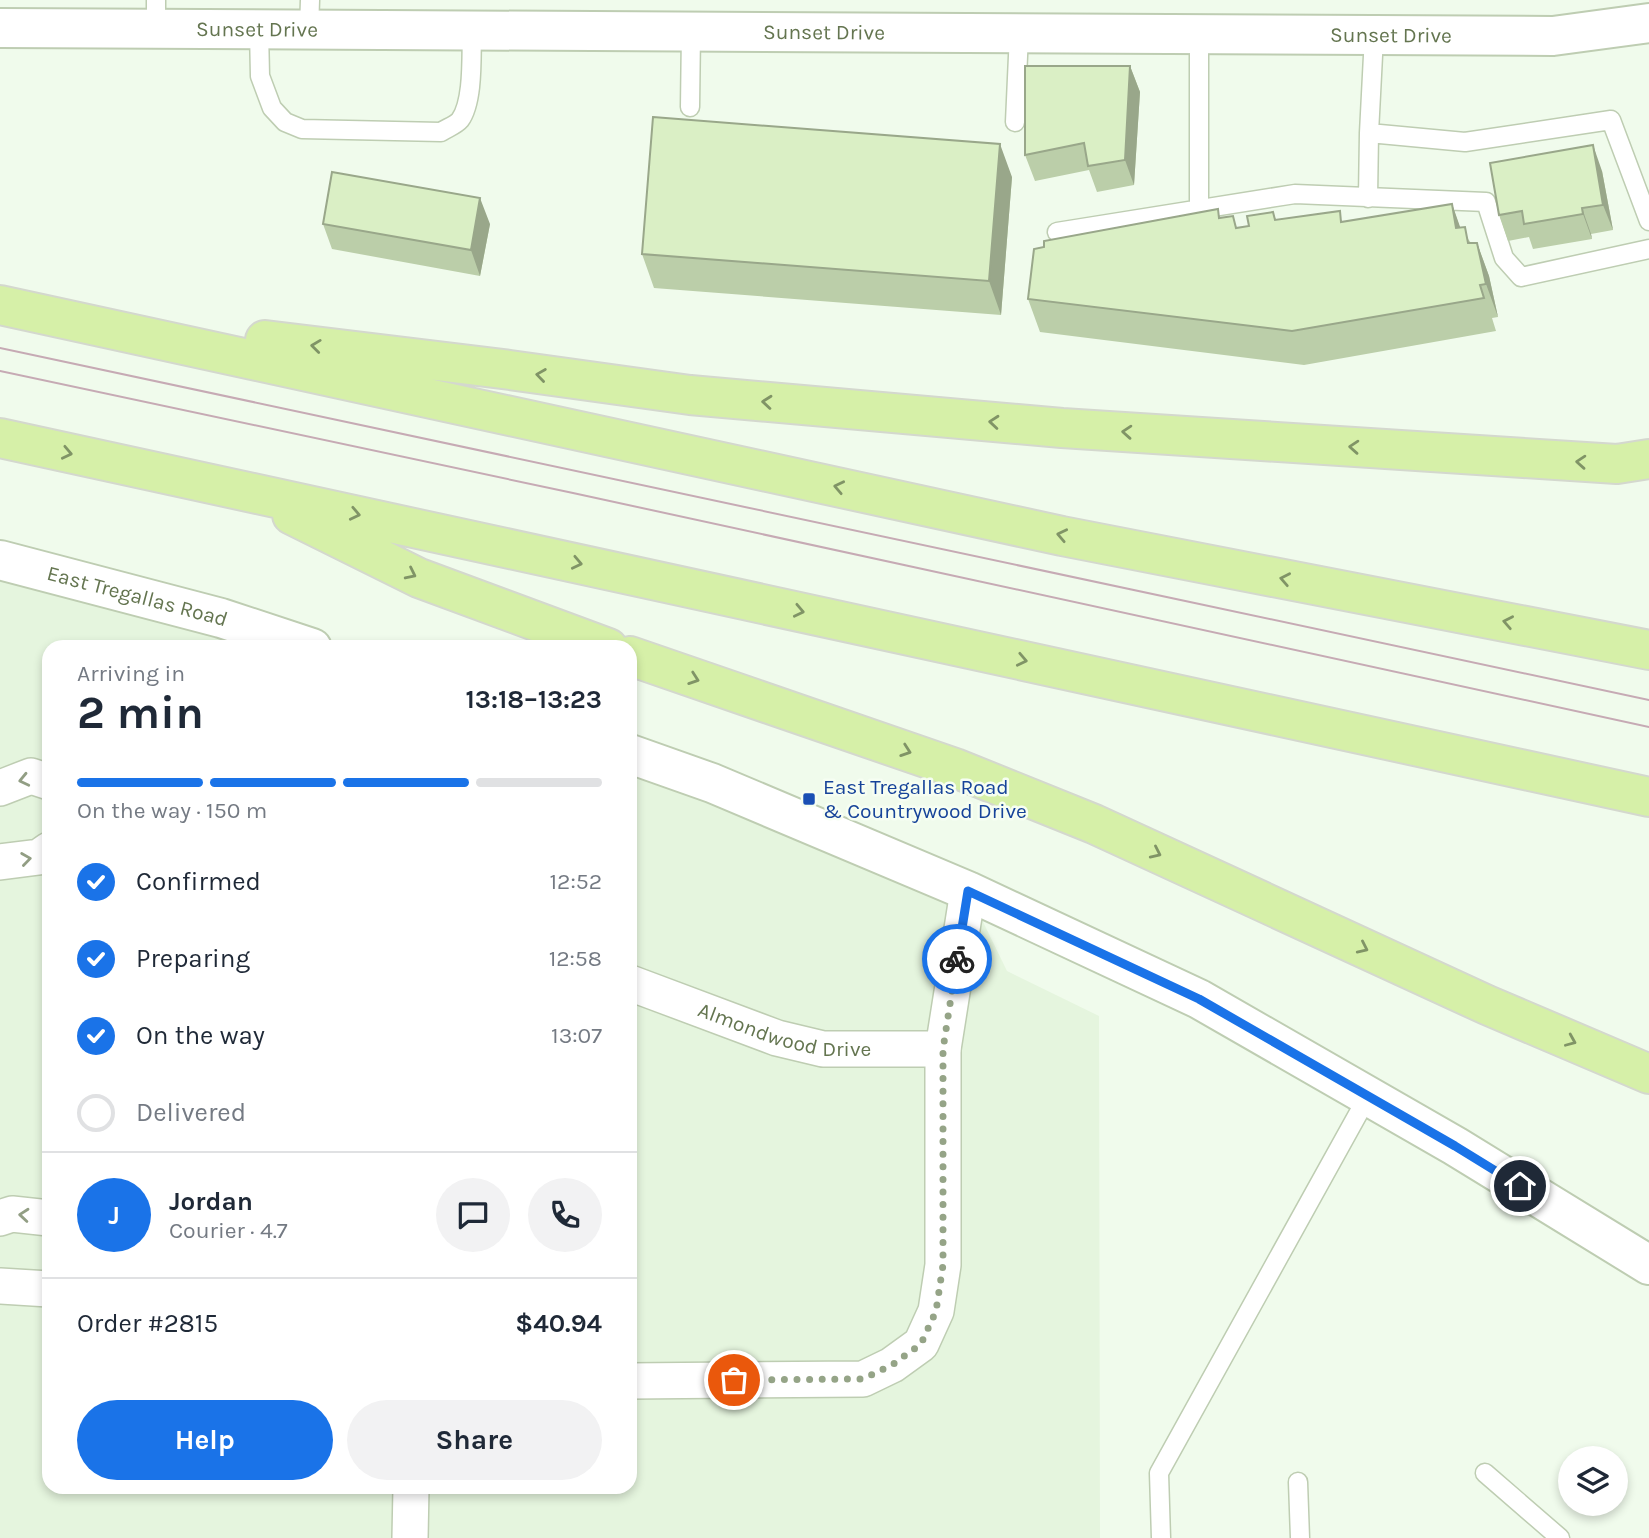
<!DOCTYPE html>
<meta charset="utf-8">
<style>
:root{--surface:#fff;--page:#f2f2f3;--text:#1f2937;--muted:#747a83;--line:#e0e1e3;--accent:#1a73e8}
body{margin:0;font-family:Karla,sans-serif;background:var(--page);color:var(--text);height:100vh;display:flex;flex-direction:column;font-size:26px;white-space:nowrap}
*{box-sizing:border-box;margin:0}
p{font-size:23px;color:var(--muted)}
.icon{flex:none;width:38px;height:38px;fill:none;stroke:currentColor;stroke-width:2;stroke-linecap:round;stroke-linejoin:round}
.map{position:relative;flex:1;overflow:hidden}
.panel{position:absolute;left:42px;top:640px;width:595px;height:854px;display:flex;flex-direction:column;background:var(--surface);border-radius:21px;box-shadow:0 4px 10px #0003}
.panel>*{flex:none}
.controls{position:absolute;left:1558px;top:1446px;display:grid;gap:14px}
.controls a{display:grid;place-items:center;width:70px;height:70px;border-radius:50%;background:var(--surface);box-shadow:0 4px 10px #0003;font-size:35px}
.pin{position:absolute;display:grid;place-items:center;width:60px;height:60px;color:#fff;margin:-30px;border:4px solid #fff;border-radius:50%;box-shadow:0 2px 7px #0007}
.courier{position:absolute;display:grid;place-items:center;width:70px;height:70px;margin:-35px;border:5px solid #1a73e8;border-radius:50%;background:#fff;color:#222;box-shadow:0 2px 9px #0007}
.overview em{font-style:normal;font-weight:700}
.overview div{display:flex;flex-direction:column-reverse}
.overview{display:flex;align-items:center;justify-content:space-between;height:119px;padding:0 35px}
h1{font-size:46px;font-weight:700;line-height:52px}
.bar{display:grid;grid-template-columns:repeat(4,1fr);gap:10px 7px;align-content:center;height:84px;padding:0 35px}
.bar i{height:9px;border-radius:5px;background:var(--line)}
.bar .current{background:var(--accent)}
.bar p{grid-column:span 4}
.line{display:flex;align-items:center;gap:18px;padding:0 35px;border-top:2px solid var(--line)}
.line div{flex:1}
.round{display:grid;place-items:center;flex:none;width:74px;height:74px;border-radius:37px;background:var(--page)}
ol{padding:0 35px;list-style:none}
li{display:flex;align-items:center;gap:21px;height:77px}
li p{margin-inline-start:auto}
li .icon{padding:7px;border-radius:50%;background:var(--accent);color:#fff;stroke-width:4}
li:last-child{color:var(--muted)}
li i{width:38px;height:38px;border:4px solid var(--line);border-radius:50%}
.cta{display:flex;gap:14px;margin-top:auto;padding:14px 35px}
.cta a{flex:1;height:80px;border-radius:42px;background:var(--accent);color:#fff;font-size:28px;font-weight:700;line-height:80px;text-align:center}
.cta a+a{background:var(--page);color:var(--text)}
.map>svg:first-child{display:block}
</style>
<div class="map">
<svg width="1649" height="1538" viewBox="0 0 1649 1538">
<rect width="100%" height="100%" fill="#f0fbec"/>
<path fill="#e5f5de" d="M0,560l312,87 -263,1v840h581v-734l338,137 39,80 92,45 1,522h-1100z"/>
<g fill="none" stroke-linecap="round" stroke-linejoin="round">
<defs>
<path id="service" d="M156,0v30
M259,30l1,46 12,32 13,14 17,7 139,3c6,-4 15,-7 19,-12 14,-19 11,-66 12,-89
M309,30l1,-30
M1199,35v174
M690,107l1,-75
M1015,122l4,-88
M1369,133l96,9 146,-22 38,101
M1368,198l1,-65 5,-97
M1057,232l238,-38 191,8 18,56 17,19 128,-28
M1485,1473l75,65
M1298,1482l2,56
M1161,1538l-2,-65 209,-377"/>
<g id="minor">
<path d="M0,788l31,-12 18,6"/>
<path d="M0,862l39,-5 10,-7"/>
<path id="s1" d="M630,983l147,55 46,11h120"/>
<path d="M0,1218l12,-4 37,4"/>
<path d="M0,1286l49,3"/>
<path d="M630,1381l233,-2 29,-14 29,-21 15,-33 7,-46v-216l25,-158"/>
<path d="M410,1538l1,-50"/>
</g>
<g id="tertiary">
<path id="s2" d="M0,28l1553,8 96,-13"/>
<path id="s3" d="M0,560l221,58 91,30"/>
<path d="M630,754l82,29 256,108 231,108 256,147 194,119"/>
</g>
<path id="motorway" d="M0,305l1062,231 587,114
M265,340l245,30 180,25 372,33 555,36 32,-5
M0,438l1649,359
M292,515l127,63 189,70
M630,656l325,112 139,56 393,181 162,69"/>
</defs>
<use href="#service" stroke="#becdb2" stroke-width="21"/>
<use href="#minor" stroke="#becdb2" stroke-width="38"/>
<use href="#tertiary" stroke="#becdb2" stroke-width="42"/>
<use href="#motorway" stroke="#d4d8ce" stroke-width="42"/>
<use href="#service" stroke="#fff" stroke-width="18"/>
<use href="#minor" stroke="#fff" stroke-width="35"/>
<use href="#tertiary" stroke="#fff" stroke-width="38"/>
<use href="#motorway" stroke="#d6f0a8" stroke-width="38"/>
<path stroke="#c6aab4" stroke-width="2" d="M0,348l1649,352
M0,371l573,122 1076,234"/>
</g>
<path fill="#bbcea9" d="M1130,66l10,26 -6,93 -37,7 -8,-22 -54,11 -10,-26z
M1602,171l11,59 -22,4 1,5 -59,10 -4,-12 -21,4 -9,-26z
M1012,177l-11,138 -347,-27 -12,-34z
M1452,204l8,24 11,15h6l12,33 9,41 -6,1 4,13 -192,34 -264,-33 -12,-33 193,-82 16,11 12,-2 24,-14 3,8 68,2z
M323,224h167l-10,52 -148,-27z"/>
<path fill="#99a78a" d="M1130,66l10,26 -6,93 -9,-25z
M1000,144l12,33 -11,138 -12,-34z
M1593,145l9,26 11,59 -10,-25z
M480,198l10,26 -10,52 -9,-26z
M1452,204l12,34 -8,-10z
M1582,208l9,26 1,5 -9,-25z
M1477,243l12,33 9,41 -12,-33z"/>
<path fill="#daefc5" stroke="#99a78a" stroke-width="2" d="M1025,66h105l-5,94 -37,6 -4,-23 -59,12z
M653,117l347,27 -11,137 -347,-27z
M1593,145l10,60 -21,3 1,6 -59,10 -2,-13 -23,4 -9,-52z
M332,172l148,26 -9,52 -148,-26z
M1452,204l4,24 9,-1 3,16h9l9,41 -6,1 4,13 -192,33 -264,-32 6,-50 10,-2v-6l174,-32 1,9 14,-2 3,12 13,-2 -2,-10 26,-4 2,8 65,-9 1,11z"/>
<defs><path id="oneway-chevron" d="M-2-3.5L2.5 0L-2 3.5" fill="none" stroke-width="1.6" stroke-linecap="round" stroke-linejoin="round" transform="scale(1.75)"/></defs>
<g stroke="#809466">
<use href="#oneway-chevron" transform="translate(316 346) rotate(-173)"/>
<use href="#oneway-chevron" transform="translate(541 375) rotate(-172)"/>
<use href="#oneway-chevron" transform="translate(767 402) rotate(-175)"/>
<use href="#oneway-chevron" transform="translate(994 422) rotate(-175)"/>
<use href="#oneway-chevron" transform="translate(1127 432) rotate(-176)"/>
<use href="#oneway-chevron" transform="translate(1354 447) rotate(-176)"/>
<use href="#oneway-chevron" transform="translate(67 453) rotate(12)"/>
<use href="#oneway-chevron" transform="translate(1581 462) rotate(-176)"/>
<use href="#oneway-chevron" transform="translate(839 487) rotate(-168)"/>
<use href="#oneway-chevron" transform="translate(355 514) rotate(12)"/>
<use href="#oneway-chevron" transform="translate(1062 535) rotate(-168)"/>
<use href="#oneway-chevron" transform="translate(577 563) rotate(12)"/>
<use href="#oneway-chevron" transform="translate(411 574) rotate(26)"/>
<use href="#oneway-chevron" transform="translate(1285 579) rotate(-169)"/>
<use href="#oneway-chevron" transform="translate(799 611) rotate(12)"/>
<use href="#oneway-chevron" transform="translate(1508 622) rotate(-169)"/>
<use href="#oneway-chevron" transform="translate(1022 660) rotate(12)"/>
<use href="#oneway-chevron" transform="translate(694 679) rotate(19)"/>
<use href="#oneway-chevron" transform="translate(906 751) rotate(19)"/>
<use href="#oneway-chevron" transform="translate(1156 853) rotate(25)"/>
<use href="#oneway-chevron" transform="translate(1363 948) rotate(25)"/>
<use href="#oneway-chevron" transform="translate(1571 1041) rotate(23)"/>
</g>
<g stroke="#929e84">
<use href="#oneway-chevron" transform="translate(24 780) rotate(167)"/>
<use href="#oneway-chevron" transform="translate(26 859) rotate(-8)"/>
<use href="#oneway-chevron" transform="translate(24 1215) rotate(-175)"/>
</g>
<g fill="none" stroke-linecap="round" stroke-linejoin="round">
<path stroke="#95a487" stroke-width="7" stroke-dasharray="0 12.6" d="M734,1380l129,-1 29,-14 29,-21 15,-33 7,-46v-216l14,-90"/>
<path stroke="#1a73e8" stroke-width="9" d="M957,959l11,-68 231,108 256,147 65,40"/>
</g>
<rect fill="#1a4fb4" stroke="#f6fef2" stroke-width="2.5" x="802" y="792" width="14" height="14" rx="3.5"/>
<g text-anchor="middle" stroke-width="5" stroke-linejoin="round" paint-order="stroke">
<g font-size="21" fill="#647550" stroke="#f6fef2">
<text dy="7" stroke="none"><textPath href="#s2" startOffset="257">Sunset Drive</textPath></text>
<text dy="7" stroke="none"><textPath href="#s2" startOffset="824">Sunset Drive</textPath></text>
<text dy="7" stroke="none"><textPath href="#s2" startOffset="1391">Sunset Drive</textPath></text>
<text dy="7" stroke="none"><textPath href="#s3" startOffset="142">East Tregallas Road</textPath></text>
<text dy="7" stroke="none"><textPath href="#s1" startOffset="163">Almondwood Drive</textPath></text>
</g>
<g font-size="21" fill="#164399" stroke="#f6fef2" text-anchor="start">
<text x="823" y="794">East Tregallas Road<tspan x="823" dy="24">&amp; Countrywood Drive</tspan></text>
</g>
</g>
</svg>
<div class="controls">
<a><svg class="icon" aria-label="layers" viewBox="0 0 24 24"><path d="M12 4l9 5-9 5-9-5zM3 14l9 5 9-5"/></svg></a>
</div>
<div class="pin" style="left:734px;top:1380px;background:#ea580c"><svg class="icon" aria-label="bag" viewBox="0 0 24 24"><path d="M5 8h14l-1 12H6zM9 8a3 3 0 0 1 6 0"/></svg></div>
<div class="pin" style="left:1520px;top:1186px;background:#1f2937"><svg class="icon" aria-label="home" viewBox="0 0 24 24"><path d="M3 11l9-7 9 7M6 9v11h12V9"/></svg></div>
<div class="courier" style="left:957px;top:959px"><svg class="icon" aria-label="bike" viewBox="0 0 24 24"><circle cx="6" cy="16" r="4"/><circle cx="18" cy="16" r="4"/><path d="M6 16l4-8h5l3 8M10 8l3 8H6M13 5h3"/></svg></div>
<section class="panel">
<div class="overview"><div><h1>2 min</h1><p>Arriving in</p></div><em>13:18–13:23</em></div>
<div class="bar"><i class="current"></i><i class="current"></i><i class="current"></i><i></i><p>On the way · 150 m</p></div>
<ol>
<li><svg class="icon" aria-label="check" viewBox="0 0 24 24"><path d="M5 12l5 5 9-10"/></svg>Confirmed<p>12:52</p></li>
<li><svg class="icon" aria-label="check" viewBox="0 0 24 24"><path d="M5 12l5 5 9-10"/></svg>Preparing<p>12:58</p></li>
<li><svg class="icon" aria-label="check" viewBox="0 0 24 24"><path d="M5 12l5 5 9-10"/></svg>On the way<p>13:07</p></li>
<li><i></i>Delivered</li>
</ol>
<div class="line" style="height:126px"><b class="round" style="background:var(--accent);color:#fff">J</b><div><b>Jordan</b><p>Courier · 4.7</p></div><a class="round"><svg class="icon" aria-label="chat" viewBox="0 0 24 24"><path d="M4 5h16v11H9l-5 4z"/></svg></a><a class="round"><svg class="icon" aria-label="phone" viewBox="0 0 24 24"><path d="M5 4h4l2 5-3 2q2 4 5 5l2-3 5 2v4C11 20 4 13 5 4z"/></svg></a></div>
<div class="line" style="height:91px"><div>Order #2815</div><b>$40.94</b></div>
<div class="cta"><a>Help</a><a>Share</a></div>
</section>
</div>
